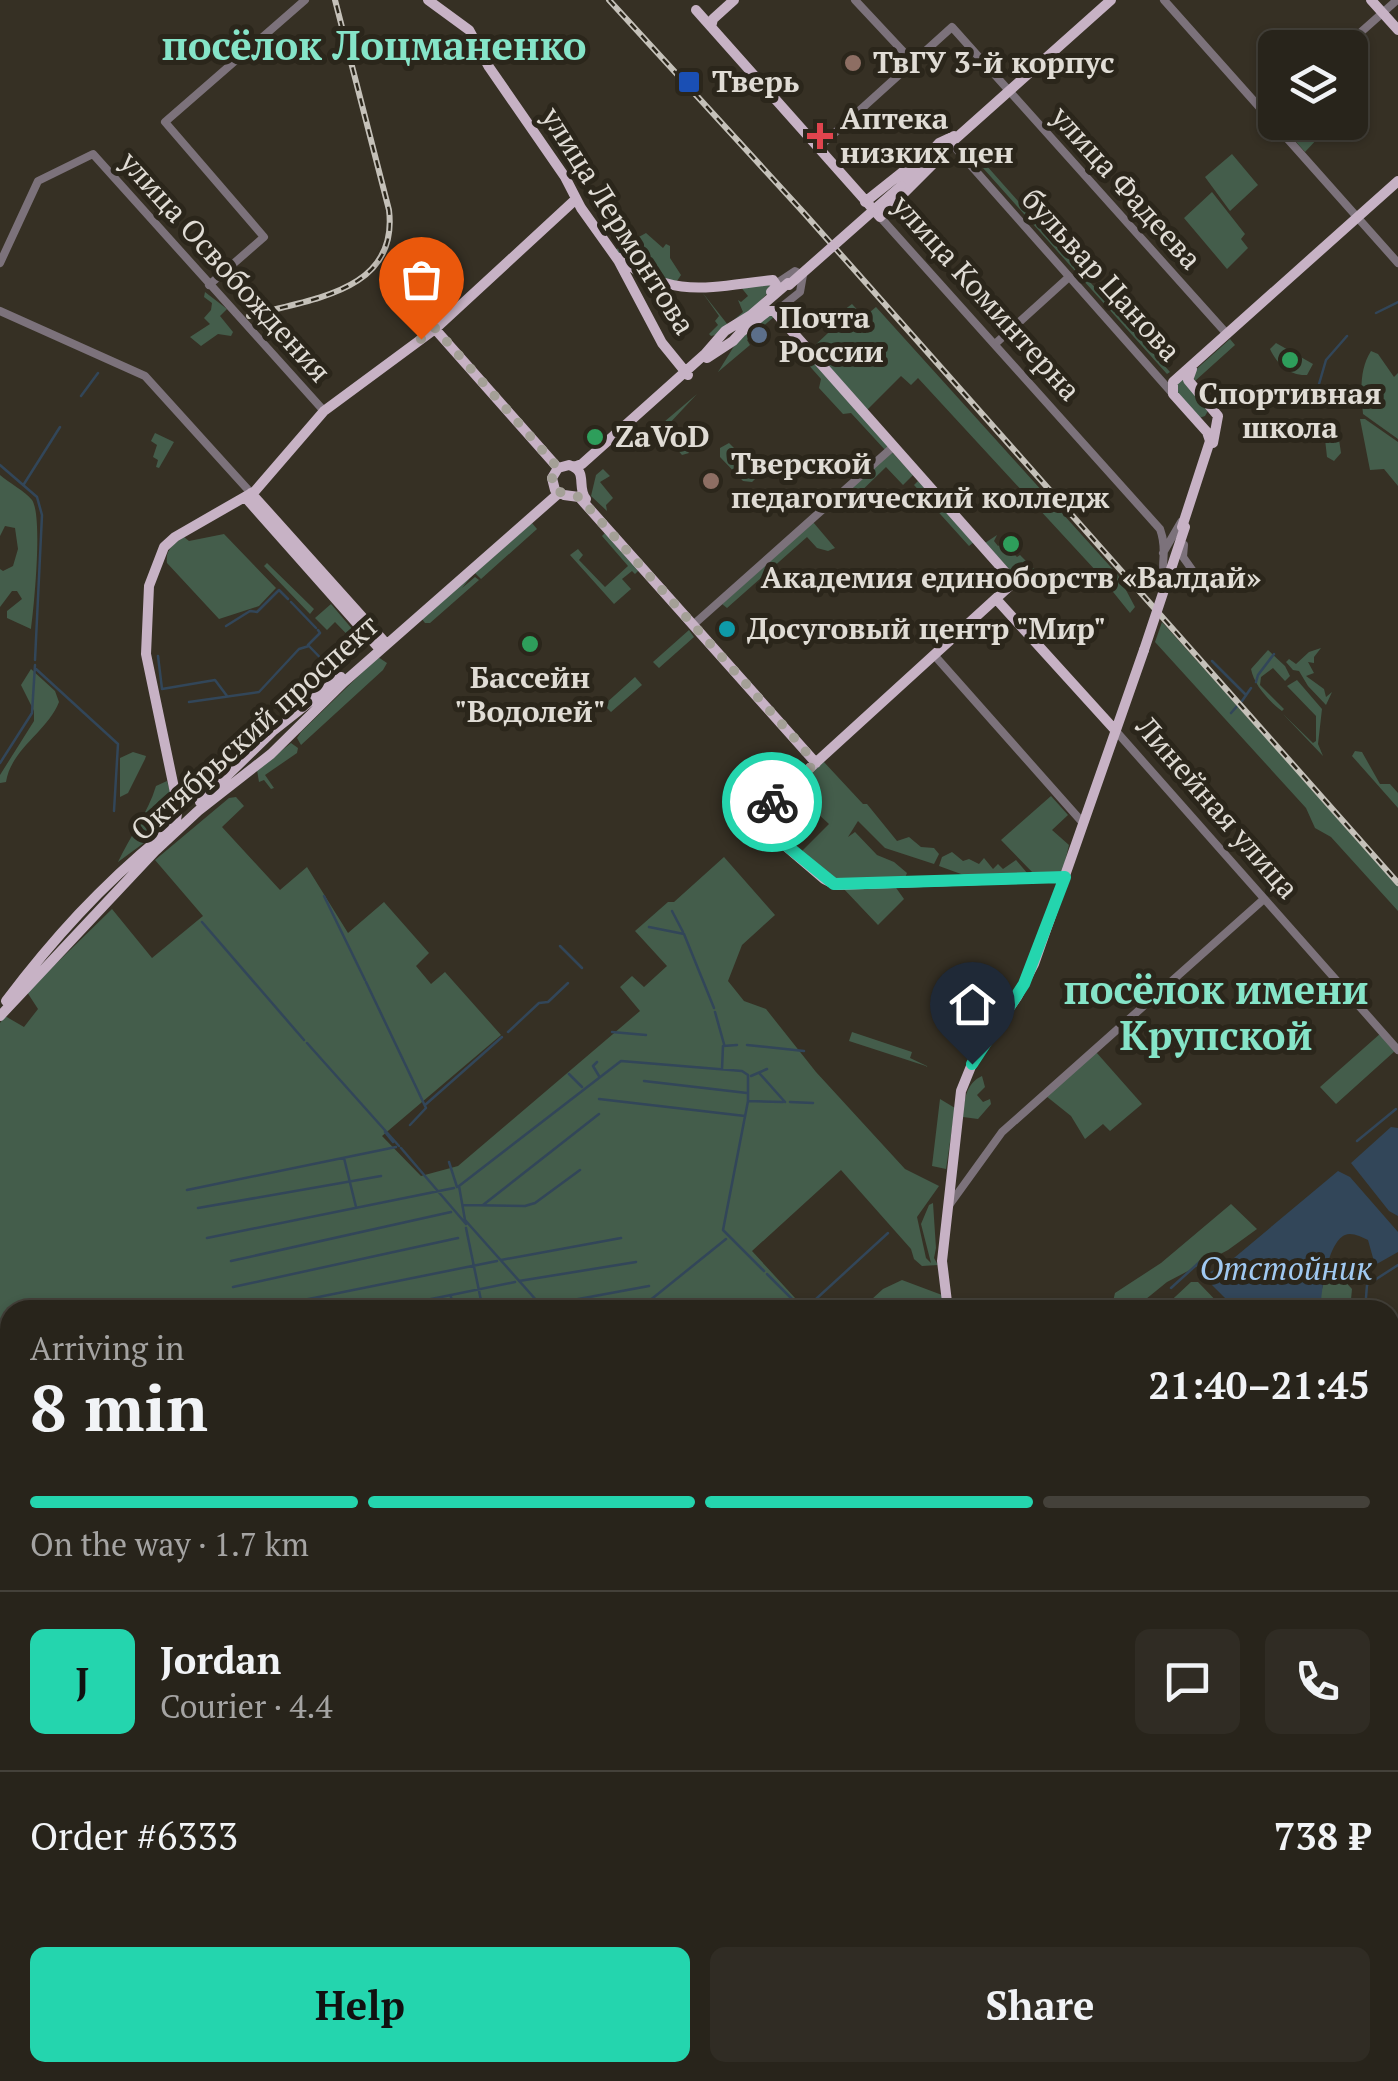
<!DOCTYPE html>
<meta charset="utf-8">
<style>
:root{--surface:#28241b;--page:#302c24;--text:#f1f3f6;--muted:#a5a4a3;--line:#44413a;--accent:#24d5ae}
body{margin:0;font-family:"PT Serif",serif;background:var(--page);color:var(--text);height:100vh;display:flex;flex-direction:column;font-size:38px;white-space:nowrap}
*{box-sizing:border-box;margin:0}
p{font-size:32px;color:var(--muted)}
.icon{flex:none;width:55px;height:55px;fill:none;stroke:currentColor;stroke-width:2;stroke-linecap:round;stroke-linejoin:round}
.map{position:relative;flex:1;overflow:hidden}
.details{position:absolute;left:0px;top:1300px;width:1400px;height:782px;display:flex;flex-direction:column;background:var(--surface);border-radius:30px 30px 0 0;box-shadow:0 2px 8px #0004,0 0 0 2px var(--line)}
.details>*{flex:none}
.buttons{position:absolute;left:1258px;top:30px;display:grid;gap:20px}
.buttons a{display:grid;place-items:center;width:110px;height:110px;border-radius:15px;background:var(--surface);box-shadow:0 2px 8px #0004,0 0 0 2px var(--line);font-size:50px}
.pin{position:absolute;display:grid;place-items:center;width:85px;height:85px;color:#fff;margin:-102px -42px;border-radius:50% 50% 50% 0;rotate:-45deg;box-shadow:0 0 10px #0007}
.pin .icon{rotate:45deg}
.courier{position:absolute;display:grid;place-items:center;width:100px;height:100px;margin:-50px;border:8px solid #24d5ae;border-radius:50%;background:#fff;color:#222;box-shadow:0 2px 12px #0007}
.summary em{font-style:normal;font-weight:800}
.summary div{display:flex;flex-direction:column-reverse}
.summary{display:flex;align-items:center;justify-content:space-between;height:170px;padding:0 30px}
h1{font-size:65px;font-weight:800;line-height:75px}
.bar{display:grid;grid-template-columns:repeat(4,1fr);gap:15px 10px;align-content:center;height:120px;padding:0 30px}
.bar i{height:12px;border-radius:8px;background:var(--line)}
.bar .selected{background:var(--accent)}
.bar p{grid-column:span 4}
.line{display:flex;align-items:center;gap:25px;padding:0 30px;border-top:2px solid var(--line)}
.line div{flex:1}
.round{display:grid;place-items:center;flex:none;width:105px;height:105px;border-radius:15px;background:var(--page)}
.action{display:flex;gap:20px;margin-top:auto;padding:20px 30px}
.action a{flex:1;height:115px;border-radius:15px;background:var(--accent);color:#111;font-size:40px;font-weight:800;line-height:115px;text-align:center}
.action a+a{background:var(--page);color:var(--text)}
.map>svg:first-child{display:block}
</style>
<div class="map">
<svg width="1398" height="2081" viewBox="0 0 1398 2081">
<rect width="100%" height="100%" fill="#363024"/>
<path fill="#445d4b" d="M1307,124l12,13 -14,15 -13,-15z
M1232,154l26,31 -28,26 -25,-34z
M986,165l184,207 -3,2 -184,-206z
M1212,192l33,42 -4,5 7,9 -21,21 -43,-51z
M646,233l17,15 3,-4 4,2v12l11,17 -6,9 -40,-17 -20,-17z
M772,281l3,5c-18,17 -41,46 -64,50l-2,-2 9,-9 -3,-4 4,-5 -17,-24 26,33 15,-13 -5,-12 3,2 7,-6 -8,-10z
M205,292l22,17 -7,7 13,16 -2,4 -13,-2 -17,12 -11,-9 20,-13 -6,-6 7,-8 1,-7 -8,-6z
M852,304l12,13 12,-10 242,268 17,32 -5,6 -33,-41 -179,-194 -7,7 -10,-9 -34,34 -55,-62 31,-29 1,-9z
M769,313l6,3 -28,24 3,5 -32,27 18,-29z
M1230,339l5,6 -40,36 -3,-8z
M795,341l94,105 -3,5 -35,-38 -8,1 -24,-26 2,-9 -30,-34z
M1276,343l37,21 -6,11c-17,1 -30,-11 -37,-26z
M1371,351l7,3 16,23 4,-4v66l-35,-25c-2,-22 -4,-44 8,-63z
M1182,377l27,32 -4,7 -6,2 -25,-26 1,-9z
M697,394l-30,32 22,27 -7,2 -11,-13 -7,7 -13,-16z
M1360,419h5l33,23v44l-14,-17 -14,1z
M1331,422l6,4 4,27 -7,8 -7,-4 -3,-27z
M155,433l19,9 -15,26 -3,-1 2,-7 -5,-3 4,-12 -6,-4z
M729,443l26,26 2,8 -5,5 -9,-1 -23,-24v-9z
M891,451l22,24 -10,10 -17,-18 -43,42 -6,-7z
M603,469l7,7 -10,6 13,16 -7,7 1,6 -16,-15 5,-21z
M0,475c9,8 25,16 32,25 11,16 2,107 -1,129l-24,-11v-7l15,-12 -5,-8h-5l-12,16v-38l3,2 10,-5 5,-17 -3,-21 -10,-2 -5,10z
M918,481l56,61 -5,4 -55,-61z
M813,522l22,26 -7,3 -11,-3 -10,-11 -80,71 -5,-4z
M532,523l5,6 -56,50 -6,-6z
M606,532l34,37 -5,5 -3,-3 -10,8 9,10 -17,15 -44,-49 8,-6 5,6 -4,5 26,27 23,-21 -26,-30z
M224,534l52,54 -17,18 -40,13 -52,-56c-2,-14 7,-19 17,-26l5,4z
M997,535l-3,6 4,5 5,-3 14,14 3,-2 14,14 -13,13 -36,-39z
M267,563l47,46 -4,5 -46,-48z
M474,573l-12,15 13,-11 4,3 -49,43h-5l-3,-4z
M331,604l33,39 -3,6 -26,-27 -8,8 -12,-12z
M1162,622l236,263v26l-67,-74 -16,-9 -9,-20 -151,-166z
M689,630l5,7 -35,31 -6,-6z
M1321,648l-7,9v6l-6,-1 6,11 -8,3 18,13 2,8 6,-5 -6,13 -18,-19 -9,-15 -6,-1 -7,-8 3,-3 7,5 13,-12z
M1268,650l17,16 5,10 -5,5 -12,-13 -12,9 -1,8 24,24 -2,2c-13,-10 -28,-26 -31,-42z
M378,657l9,6 -4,7 -82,75 -4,-7 4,-6z
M31,669l24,22 4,11c-12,30 -48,47 -53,80l-6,1v-8l34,-54v-10l-13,-26z
M635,677l7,8 -31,27 -7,-7z
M1297,680l25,29 -4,35 5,12 -40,-42 30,29 3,-2v-25l-29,-30z
M291,743l7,5 -1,5 -32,22 9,13 -3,1 -7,-9 -5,2 -2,-12z
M1355,751l7,1 18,32h10l8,9v15l-46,-52z
M133,752l13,4 -1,3 -17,34 -8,4v-39z
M823,761l40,43h4l30,37 12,-4 12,10 13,1 5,6 -5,10 -49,-16 -27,-27 -10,16 7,-5 22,23 17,7 13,11 -3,7 -73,2 -31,-29 29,-29 -36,-33z
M167,781l7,24 -3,18 -53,39c12,-26 30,-49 38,-76z
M1051,796l17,19 -16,15 17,15 -7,29h-28l-33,-34z
M236,797l8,9 -22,21 58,63 27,-23 41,66 36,-31 45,51 -13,13 15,18 14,-12 56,63 -119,101 39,40 37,-10 182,-155 -20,-24 12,-11 12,11 23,-21 -32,-35 33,-29h6l50,-45 51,58 -33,30 -14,36 16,20 22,8 50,63 89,97 34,17 -22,31 9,41 5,5 -10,-39 8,-19 4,-2 3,45 -2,10 4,7 -16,1 -8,-7 -3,-10 -70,-79 -89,81 54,59h-796v71l-10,-6v-352l5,-7 19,11 14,-18 -11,-17 85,-83 40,49 51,-42 -48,-56 74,-62z
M952,852l11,9 6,-2 10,5 5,-6 9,11 5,-5 5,5 13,-9 12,14 -56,4 -33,-12 3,-9z
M894,885l10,14 -26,26 -36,-38z
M852,1032l60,20 -2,6 19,9 -80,-26z
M1381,1033l15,17 -60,54 -16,-17z
M1096,1052l46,52 -32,27 -7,-7 -18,15 -14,-23 -25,-20z
M982,1076l3,11 -8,8 6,7 7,-3 1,5 -13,15 -15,-2c1,-17 3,-34 19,-41z
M940,1099l15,9 -9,61 -14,-3z
M1231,1204l26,25 -29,21 -61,32 -32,26 -24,2 4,-17 46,-30z
M1329,1264l23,25 -2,21h-29l-1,-14z
M902,1280l40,15 3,15h-85l23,-21z
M1191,1282h7l27,28h-64z
M10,1409v118l-6,-3 -4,7v-120z
M4,1527l6,4v116h-10v-112z
M10,1783v50l-10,4v-48z
M1390,1900l8,1v60l-8,2z
M993,2073h26l5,3 25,-2 -8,7h-46l-4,-3z"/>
<path fill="#324659" d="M1391,1127l7,1v88l-9,-5 -38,-48z
M1338,1171l12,6 48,55v20l-23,13 -7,-25c-7,-3 -16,-8 -23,-5 -17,7 -25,58 -24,75h-84l-29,-29v-8l20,-10z"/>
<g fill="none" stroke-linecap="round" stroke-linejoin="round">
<path stroke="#324659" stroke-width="2.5" d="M1376,313l22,-11
M81,396l17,-23
M1312,408l14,-48 21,-24
M0,465l37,32 5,18 -7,145
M24,484l36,-57
M291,602l25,26
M226,626l24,-15 7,1 22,-22 9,9
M318,630l2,3 -12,12 27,28
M158,656l4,33 53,-9 12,16
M1212,661l33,33
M36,669l82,75 -4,67
M1256,682l2,-7 16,-21
M1242,701l9,-13
M189,702l70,-10 40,-43 10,-3
M1231,713l7,-8
M0,763l32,-50 3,-48
M324,896l41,84
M672,911l11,21
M202,922l102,118
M649,927l35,7 30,74
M560,946l22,22
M366,982l60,126 -16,17
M715,1012l9,32
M508,1032l31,-29 9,-1 20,-19
M612,1032l34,3
M307,1043l92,103
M747,1045l57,6
M597,1062l-4,4 6,10
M722,1069l1,-23 14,-1
M569,1074l13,13
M760,1074l25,28
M751,1076l16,-7
M644,1081l103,12
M599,1099l146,17
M748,1101l35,1
M790,1102l23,1
M425,1105l77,-68
M385,1132l8,10
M1357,1141l39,-32
M401,1148l65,76
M344,1158l12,49
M449,1162l8,25
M187,1190l209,-43
M463,1205l62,1 10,-3 45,-33
M483,1205l116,-91
M198,1208l183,-32
M466,1228l17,82
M207,1238l247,-50
M501,1260l120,-22
M231,1261l220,-49
M767,1274l34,34
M519,1281l117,-19
M233,1287l225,-49
M1171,1288l33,-30 7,-1 1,4
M451,1297l3,13
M546,1305l103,-19
M254,1310l243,-49
M377,1310l138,-28
M518,1310l18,-4
M545,1310l-80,-90 -6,-34 162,-125 121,10 6,4v26l-25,129 41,41
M638,1310l88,-71
M804,1310l84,-77
M1365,1310l2,-25 31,-20
M1390,1348h8
M1390,1572l8,1
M1390,1693l8,1
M1395,1702l3,-2
M0,1840l7,-3 3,3"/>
<path stroke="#7c727b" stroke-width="8" d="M855,0l58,62
M1164,0l234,263
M1343,48l54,-48
M951,143l222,251
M818,148l134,-121 275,307
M880,217l280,312c14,37 -20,50 45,59
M0,263l38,-82 55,-27 231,257
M209,285l55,-48 -99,-115 140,-122
M0,311l145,65 106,117
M775,312l25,-20 3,-17 -8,-4 -18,12
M995,344l74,-67
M1184,545l-1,12 22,31
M1163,553l18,-31
M693,625l201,-179
M935,656l148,167
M1115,730l283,320
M950,1204l52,-72 262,-233"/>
<path stroke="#c7b2c5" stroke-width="10" d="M428,0l41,30 20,37 76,110 16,31 37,52 44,83 26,32
M1371,0l27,30
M696,10l184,207 62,-62
M711,27l2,-8 21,-19
M938,158l15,-17 158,-141
M915,170l24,-27 15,-7
M901,186l23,-18
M865,202l54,-43
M620,258c50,43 94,28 153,22l4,6 -6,6
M435,329l123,139
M740,333l28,-22h6l240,271 -260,237 70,60 12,6 229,-8
M707,358l26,-17 11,-12
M1192,369l-4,11 30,36 -5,27
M574,467l8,-3 123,-110 20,-23 26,-16 37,-32
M558,468l-6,10 3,12 9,5 15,2 237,266
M558,468l11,-3c20,6 7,22 17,34
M251,493l132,147
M245,497l132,149
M1182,527l28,-86 -3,-9 -34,-38v-12l225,-201
M997,600l118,130
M200,802l74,-72 67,-53
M164,834l12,-14 2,-13 -32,-153 3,-68 15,-39 11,-10 80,-46 69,-80 111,-82 141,-130
M6,1001c47,-62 95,-115 156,-165
M0,1016l155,-165 43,-40 73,-57 73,-72 215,-189
M948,1310l-6,-49 19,-170 13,-32 43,-62 17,-33 110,-314
M607,2081l7,-9"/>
<path stroke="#e5cbe2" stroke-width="12" d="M0,1391l10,7
M1111,2072l14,9"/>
<defs>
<path id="rail" d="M609,0l195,213 594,670
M249,316c59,-17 150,-23 140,-106l-54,-210"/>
</defs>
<use href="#rail" stroke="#c5c1b9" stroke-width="6"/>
<use href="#rail" stroke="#2b261b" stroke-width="2.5" stroke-dasharray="8" stroke-linecap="butt"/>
<path stroke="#c7b2c5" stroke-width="10" d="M789,285l112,-99
M1144,650l41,-123"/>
</g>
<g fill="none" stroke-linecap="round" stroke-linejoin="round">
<path stroke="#a4a097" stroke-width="10" stroke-dasharray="0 18" d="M421,339l14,-11 14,16 109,124 -6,10 4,13 23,6 225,252 7,11v7l-39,35"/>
<path stroke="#24d5ae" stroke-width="12" d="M772,802l-18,17 80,65 231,-7 -41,107 -52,80"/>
</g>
<g fill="#8d6e63" stroke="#2b261b" stroke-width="4">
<circle cx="853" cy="63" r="10"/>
<circle cx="711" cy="481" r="10"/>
</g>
<rect fill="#1a4fb4" stroke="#2b261b" stroke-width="4" x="677" y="70" width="24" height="24" rx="5"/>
<path fill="#e0444e" stroke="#2b261b" stroke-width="4" d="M815 121h10v10h10v10h-10v10h-10v-10h-10v-10h10z"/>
<circle fill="#5c6f8a" stroke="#2b261b" stroke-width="4" cx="759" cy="335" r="10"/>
<g fill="#2e9e5b" stroke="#2b261b" stroke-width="4">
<circle cx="1290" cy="360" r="10"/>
<circle cx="595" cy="437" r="10"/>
<circle cx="1011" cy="544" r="10"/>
<circle cx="530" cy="644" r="10"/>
</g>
<circle fill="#0f9aa8" stroke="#2b261b" stroke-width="4" cx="727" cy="629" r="10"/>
<g text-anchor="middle" stroke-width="10" stroke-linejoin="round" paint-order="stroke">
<g font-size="30" font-weight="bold" fill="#e0dcd5" stroke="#2b261b" text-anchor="start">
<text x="873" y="73">ТвГУ 3-й корпус</text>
<text x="712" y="92">Тверь</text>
<text x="840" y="129">Аптека<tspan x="840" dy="34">низких цен</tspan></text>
<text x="779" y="328">Почта<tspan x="779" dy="34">России</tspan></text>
<text x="1290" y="404" text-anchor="middle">Спортивная<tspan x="1290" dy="34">школа</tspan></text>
<text x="615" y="447">ZaVoD</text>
<text x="731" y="474">Тверской<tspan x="731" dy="34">педагогический колледж</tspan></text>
<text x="1011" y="588" text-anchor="middle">Академия единоборств «Валдай»</text>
<text x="747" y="639">Досуговый центр "Мир"</text>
<text x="530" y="688" text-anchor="middle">Бассейн<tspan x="530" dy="34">"Водолей"</tspan></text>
</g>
<g font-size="30" fill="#e0dcd5" stroke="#2b261b">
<text transform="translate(1126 188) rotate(48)" y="10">улица Фадеева</text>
<text transform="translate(618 221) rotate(58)" y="10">улица Лермонтова</text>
<text transform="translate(225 267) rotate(48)" y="10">улица Освобождения</text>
<text transform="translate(1101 275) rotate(48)" y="10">бульвар Цанова</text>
<text transform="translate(986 298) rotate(48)" y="10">улица Коминтерна</text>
<text transform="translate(255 728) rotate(-42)" y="10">Октябрьский проспект</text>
<text transform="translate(1217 808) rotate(49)" y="10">Линейная улица</text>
</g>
<g font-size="32" font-style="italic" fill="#a0c9f1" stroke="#2b261b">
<text x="1286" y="1280">Отстойник</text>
</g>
<g font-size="40" font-weight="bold" fill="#85e4c8" stroke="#2b261b">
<text x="374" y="60">посёлок Лоцманенко</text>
<text x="1216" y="1004">посёлок имени<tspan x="1216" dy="46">Крупской</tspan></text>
</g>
</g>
</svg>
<div class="buttons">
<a><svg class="icon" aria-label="layers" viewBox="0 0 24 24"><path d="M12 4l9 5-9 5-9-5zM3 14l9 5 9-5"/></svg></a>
</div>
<div class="pin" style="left:421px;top:339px;background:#ea580c"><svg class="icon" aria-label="bag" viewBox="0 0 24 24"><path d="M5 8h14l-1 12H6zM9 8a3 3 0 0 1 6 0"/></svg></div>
<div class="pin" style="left:972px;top:1064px;background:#1f2937"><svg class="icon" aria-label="home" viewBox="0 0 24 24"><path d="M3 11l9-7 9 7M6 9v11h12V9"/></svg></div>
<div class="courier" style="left:772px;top:802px"><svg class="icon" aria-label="bike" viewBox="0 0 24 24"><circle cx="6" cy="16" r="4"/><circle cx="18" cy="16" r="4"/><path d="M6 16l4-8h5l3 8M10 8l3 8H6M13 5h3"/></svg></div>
<section class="details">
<div class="summary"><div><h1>8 min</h1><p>Arriving in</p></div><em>21:40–21:45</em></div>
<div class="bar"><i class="selected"></i><i class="selected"></i><i class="selected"></i><i></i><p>On the way · 1.7 km</p></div>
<div class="line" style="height:180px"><b class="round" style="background:var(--accent);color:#111">J</b><div><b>Jordan</b><p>Courier · 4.4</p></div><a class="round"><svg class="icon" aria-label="chat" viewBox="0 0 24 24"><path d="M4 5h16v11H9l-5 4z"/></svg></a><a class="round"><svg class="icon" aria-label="phone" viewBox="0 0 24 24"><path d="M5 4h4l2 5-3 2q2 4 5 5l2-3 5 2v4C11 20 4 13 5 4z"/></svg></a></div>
<div class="line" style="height:130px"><div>Order #6333</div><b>738 ₽</b></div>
<div class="action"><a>Help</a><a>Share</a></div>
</section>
</div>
